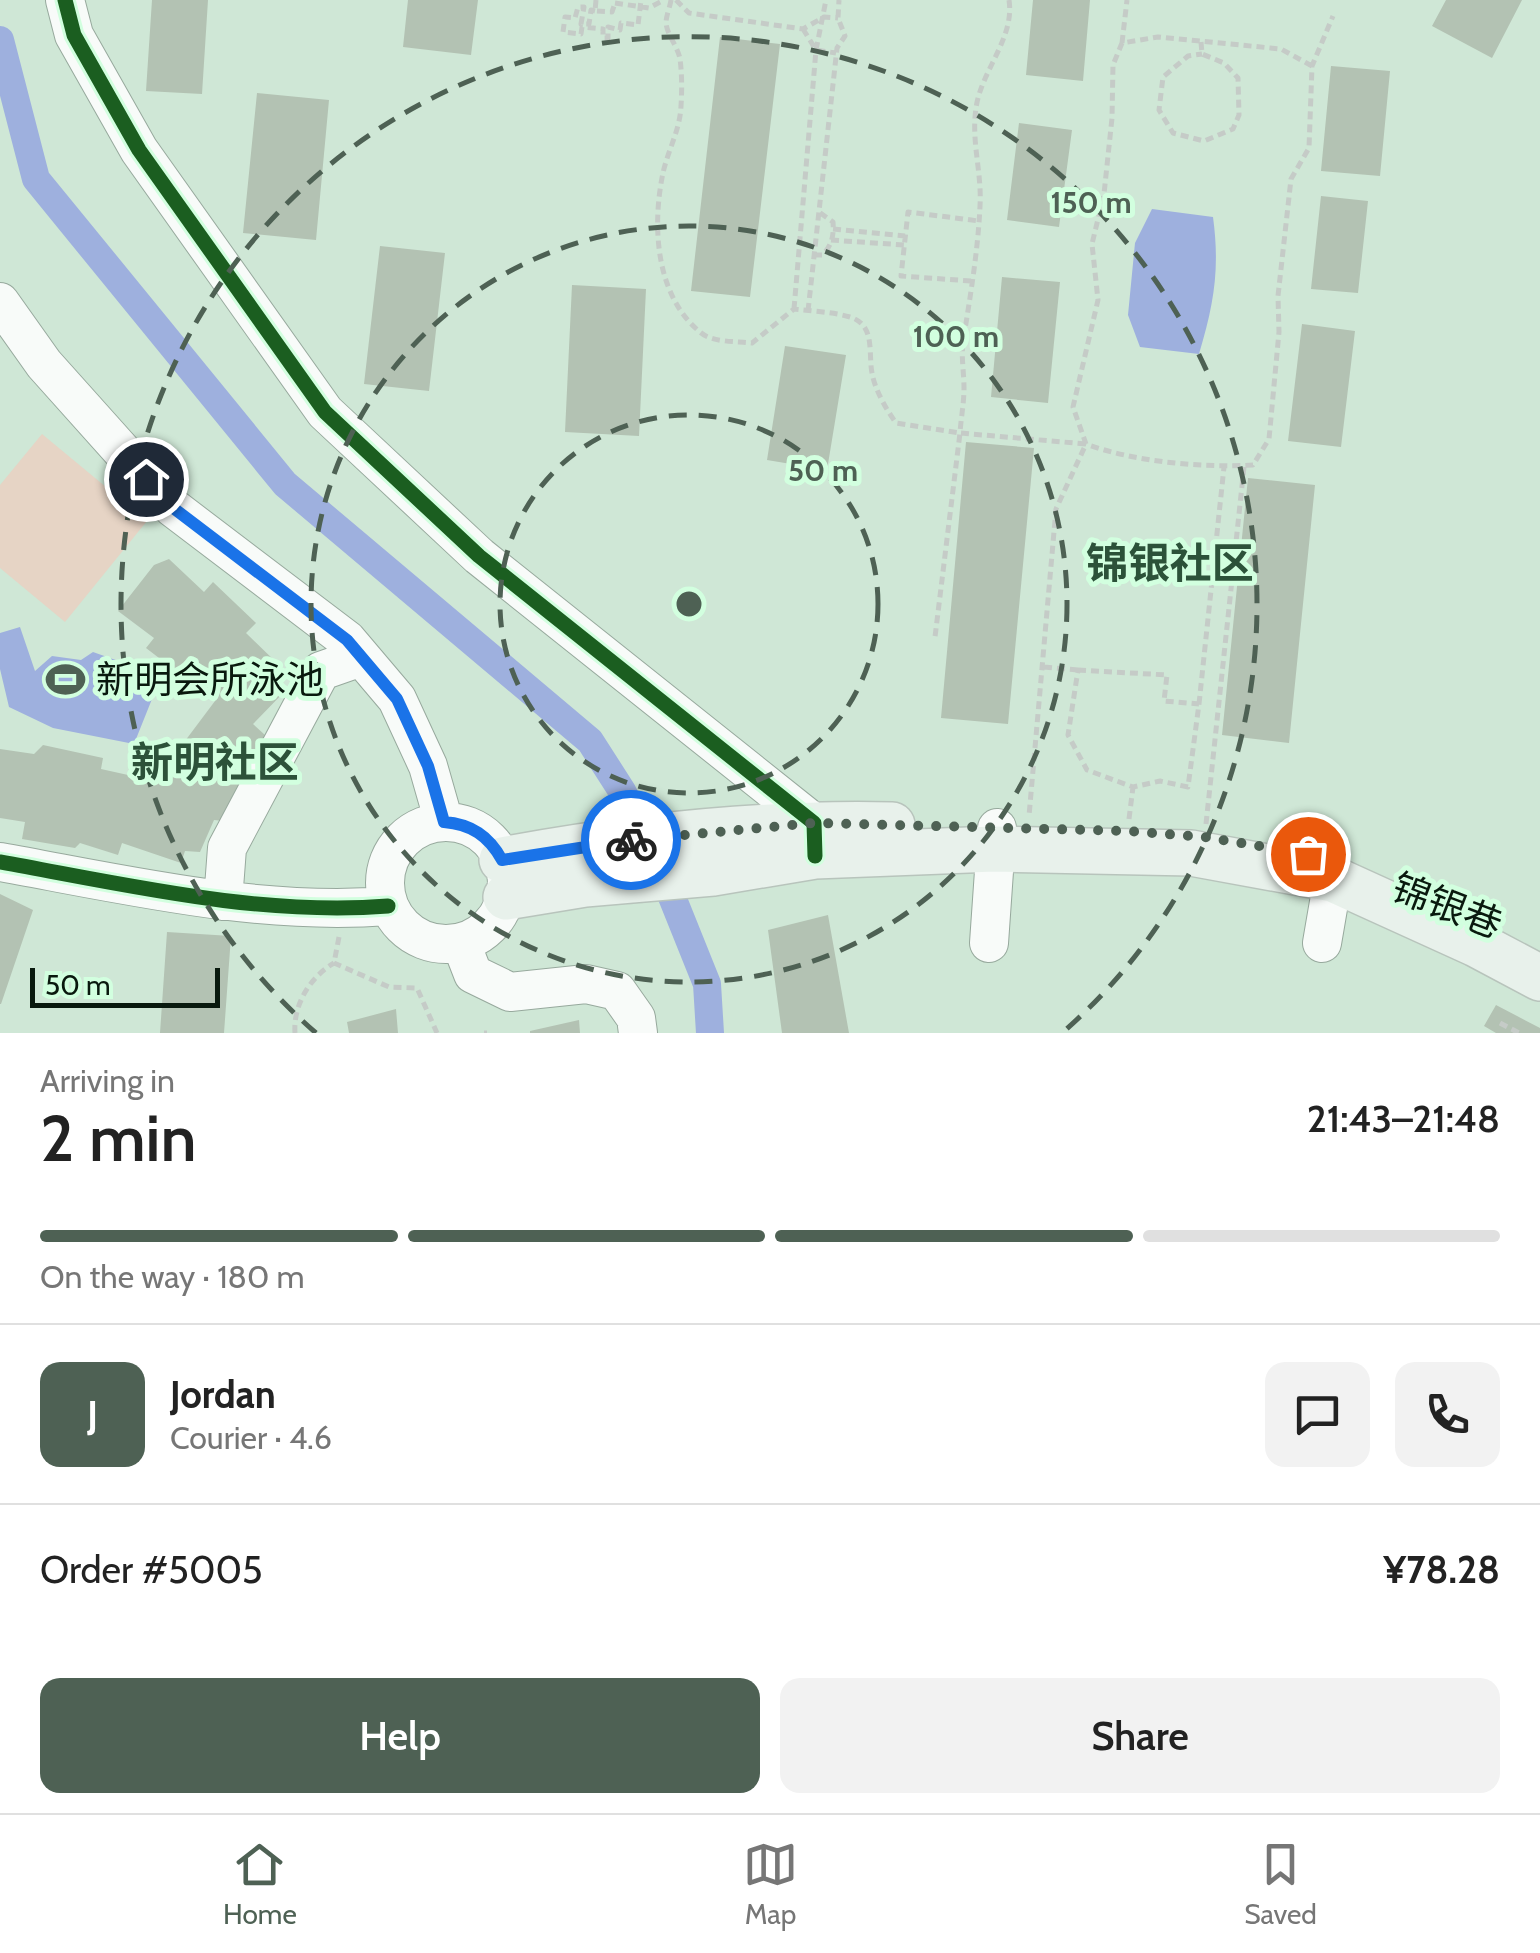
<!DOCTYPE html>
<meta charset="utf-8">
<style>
:root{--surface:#fff;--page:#f2f2f2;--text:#222;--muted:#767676;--line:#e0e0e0;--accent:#4e6154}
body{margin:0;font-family:Cabin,"Noto Sans SC",sans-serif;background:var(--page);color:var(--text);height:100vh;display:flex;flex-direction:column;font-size:38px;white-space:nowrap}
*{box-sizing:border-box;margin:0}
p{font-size:32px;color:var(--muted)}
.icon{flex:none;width:55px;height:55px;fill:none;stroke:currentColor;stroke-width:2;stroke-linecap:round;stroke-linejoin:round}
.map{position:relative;height:1033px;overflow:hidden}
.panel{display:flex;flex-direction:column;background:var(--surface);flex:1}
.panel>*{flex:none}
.scale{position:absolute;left:30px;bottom:25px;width:190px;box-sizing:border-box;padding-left:10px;border:5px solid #09190e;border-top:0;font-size:28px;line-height:35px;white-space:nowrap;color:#09190e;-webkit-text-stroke:8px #d2ffdf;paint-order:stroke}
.pin{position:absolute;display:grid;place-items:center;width:85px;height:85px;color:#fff;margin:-42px;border:5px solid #fff;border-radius:50%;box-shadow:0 2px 10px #0007}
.courier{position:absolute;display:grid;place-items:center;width:100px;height:100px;margin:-50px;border:8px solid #1a73e8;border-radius:50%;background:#fff;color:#222;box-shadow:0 2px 12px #0007}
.overview em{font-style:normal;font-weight:600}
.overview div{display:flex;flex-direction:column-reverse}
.overview{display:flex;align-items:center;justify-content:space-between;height:170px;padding:0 40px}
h1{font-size:65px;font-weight:600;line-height:75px}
.bar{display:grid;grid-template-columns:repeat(4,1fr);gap:15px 10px;align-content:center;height:120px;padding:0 40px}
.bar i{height:12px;border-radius:8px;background:var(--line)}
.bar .active{background:var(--accent)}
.bar p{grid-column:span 4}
.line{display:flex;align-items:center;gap:25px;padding:0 40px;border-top:2px solid var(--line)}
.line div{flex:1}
.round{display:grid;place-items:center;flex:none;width:105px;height:105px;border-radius:20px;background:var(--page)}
.button{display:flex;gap:20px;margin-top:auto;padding:20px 40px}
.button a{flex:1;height:115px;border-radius:20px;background:var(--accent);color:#fff;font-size:40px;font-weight:600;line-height:115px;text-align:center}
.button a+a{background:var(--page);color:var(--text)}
.menu{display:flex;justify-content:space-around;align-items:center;height:140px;border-top:2px solid var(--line);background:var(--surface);font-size:28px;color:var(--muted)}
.menu a{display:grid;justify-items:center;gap:5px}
.menu .active{color:var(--accent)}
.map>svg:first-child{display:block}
</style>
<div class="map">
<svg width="1540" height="1033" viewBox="0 0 1540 1033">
<rect width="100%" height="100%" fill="#cfe7d6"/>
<path fill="#e6d4c5" d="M42,434l105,87 -82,101 -65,-54v-83z"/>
<path fill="#9eb0de" d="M1152,209l61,8c7,52 1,87 -14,137l-59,-7 -12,-32 7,-72z
M20,627l15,44 17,-15 29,4 12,-8 31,11 9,24 19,12 -18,45 -81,-16 -44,-21 -9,-38v-36z"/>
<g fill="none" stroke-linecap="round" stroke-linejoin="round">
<path stroke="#9eb0de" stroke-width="28" d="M0,40l36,139 249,305 305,257 32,50 32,61 53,132 3,49"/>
</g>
<path fill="#b3c2b3" d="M152,0h56l-6,94 -56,-3z
M408,0h70l-7,55 -68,-8z
M1033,0h57l-7,81 -57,-6z
M1446,0h76l-30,58 -60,-32z
M720,37l60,7 -30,253 -59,-6z
M1331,66l59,5 -10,105 -59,-5z
M257,93l72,7 -13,140 -73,-7z
M1019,123l53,7 -13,97 -52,-7z
M1321,196l47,5 -10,92 -47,-4z
M380,246l65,7 -16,138 -65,-7z
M1002,277l58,5 -12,121 -57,-6z
M572,285l74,4 -7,147 -74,-4z
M1302,324l53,7 -14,116 -53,-6z
M785,346l61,9 -19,115 -60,-10z
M966,442l68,6 -26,276 -67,-6z
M1248,478l67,7 -26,258 -67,-8z
M169,559l35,33 9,-10 43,41 -10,10 32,31 -8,8 18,16 -35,36 12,11 -41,86 -10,-1 -14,32 -15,-1 -4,12 -59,-20 -4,12 -38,-12 -5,5 -53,-9 3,-17 -25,-4v-69l34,5 9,-9 60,13 -2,11 54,12 60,-80 -69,-53 8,-10 -36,-27 36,-46z
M0,894l33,16 -32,94h-1z
M828,915l21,118h-67l-14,-103z
M167,932l64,4 -7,97h-64z
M1496,1005l44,23v5h-44l-12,-7z
M396,1009l2,24h-49l-2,-11z
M579,1020l1,13h-50v-2z"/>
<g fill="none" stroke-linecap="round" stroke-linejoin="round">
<defs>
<path id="minor" d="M65,0l9,35 65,115 186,262 154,144 335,267 1,19
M0,302l44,62 128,143 175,133 50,59 31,67 16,56
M385 883a61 61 0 1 1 122 0a61 61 0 1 1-122 0Z
M1313,859l20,20 -11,64
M0,862c128,23 258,54 388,44
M223,901l4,-53 94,-177 40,-14
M461,943l12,31 37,18 76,-8 31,7 19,27 2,15
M989,943l8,-115"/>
<path id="major" d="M502,860c129,-24 259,-38 390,-35
M506,897l79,-13 128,-11 102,-17 179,-7 197,4 142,26 143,65 64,34"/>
</defs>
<use href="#minor" stroke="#97a99d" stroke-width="40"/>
<use href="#major" stroke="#b8c4bc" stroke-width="48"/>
<path stroke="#c5cbc7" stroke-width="5" stroke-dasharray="8 5" stroke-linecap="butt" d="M596,0l-1,11 17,1 3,-9
M671,0c-1,7 -5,16 -5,23 1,12 12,24 14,36 2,15 2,31 1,47 -1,24 -13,44 -18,67 -11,52 -8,122 37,159 12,11 37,9 52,11l42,-34c18,2 39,3 56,8 26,8 18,36 22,56 3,17 14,36 24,50l64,10 -25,204
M676,0l13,13 114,16 21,-12 14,1
M1009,0c6,38 -28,71 -33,108 -5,34 6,64 4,98 -2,45 -10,92 -17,136 -2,15 1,31 1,46 0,15 -3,30 -4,45l126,11 -30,65 -27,307
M615,3l34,5 15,-8
M595,11l-4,-1 -2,14h-8l3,-17h-6l-3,11 -10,-1 -2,15 18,2 1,-7 21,2v9h5v-11l12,3 1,-7 17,2 3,-25
M803,29l13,21 20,3
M1201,42l1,12 22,9 14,15 1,37 -6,14 -29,12 -31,-8 -14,-23 4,-33 25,-21 14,-2
M1122,43l5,-43
M1312,66l-31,-17 -123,-12 -36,6 -9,22 -1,53 -8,76 -12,50 6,56 -25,107 13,37c49,18 116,24 167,21l16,-26 10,-107 -1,-36 13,-117 18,-31 3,-82 21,-50
M833,229l72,7
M831,240l73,5
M814,255h8c10,-9 12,-20 11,-33l-14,-10
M971,281l-70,-5 7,-64 71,9
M794,309l22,-259 10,-50
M808,311l29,-263 8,-12 -7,-18 1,-18
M1044,667l34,3
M1078,670l89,5 -3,26 35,3 -11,83 -28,-6 -27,6 -46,-17 -19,-35z
M1199,704l25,-237
M1129,819l4,-32
M1206,824l38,-357
M339,937l-5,26 55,24 28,1 20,45
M1500,1023l19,10
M295,1033c-2,-28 15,-56 39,-70
M484,1033h3"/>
<use href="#minor" stroke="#f8fbf9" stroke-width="38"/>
<use href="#major" stroke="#e8f1eb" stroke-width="45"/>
<defs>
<path id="cycleway" d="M65,0l9,35 65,115 186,262 154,144 335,267 1,33
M0,862c128,23 258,54 388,44"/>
</defs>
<use href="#cycleway" stroke="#d2ffdf" stroke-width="21"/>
<use href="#cycleway" stroke="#1b5e20" stroke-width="15"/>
</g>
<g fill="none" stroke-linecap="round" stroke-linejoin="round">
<path stroke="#4e6154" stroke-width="10" stroke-dasharray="0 18" d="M631,840l183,-17 313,8 77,6 104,17"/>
<path stroke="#1a73e8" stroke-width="12" d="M146,479l26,28 175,133 50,59 31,67 16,56c27,2 45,14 58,38l129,-20"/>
</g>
<g fill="none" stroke="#4e6154" stroke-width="5" stroke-dasharray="18 12">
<circle cx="689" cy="604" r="189"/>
<circle cx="689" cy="604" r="378"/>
<path d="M316 1033A568 568 0 1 1 1062 1033"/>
</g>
<defs>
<symbol id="stadium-bare" viewBox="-9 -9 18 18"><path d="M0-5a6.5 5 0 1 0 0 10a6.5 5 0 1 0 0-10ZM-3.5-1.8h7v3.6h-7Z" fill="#4e6154" stroke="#d2ffdf" stroke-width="2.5" paint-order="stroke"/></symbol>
</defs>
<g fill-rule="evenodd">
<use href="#stadium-bare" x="38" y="652" width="55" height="55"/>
</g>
<g text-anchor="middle" stroke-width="10" stroke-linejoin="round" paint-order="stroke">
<g font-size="38" fill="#09190e" stroke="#d2ffdf" text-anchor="start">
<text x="96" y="693">新明会所泳池</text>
</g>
<g font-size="38" fill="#09190e" stroke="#d2ffdf">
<text transform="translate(1447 906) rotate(21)" y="13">锦银巷</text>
</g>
<g font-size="42" font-weight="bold" fill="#2c5239" stroke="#d2ffdf">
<text x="1170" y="578">锦银社区</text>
<text x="215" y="777">新明社区</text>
</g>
</g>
<circle cx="689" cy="604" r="15" fill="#4e6154" stroke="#d2ffdf" stroke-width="5"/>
<g font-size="30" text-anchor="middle" font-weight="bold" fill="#4e6154" stroke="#d2ffdf" stroke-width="10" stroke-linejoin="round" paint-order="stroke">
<text x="1091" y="213">150 m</text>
<text x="956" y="347">100 m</text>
<text x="823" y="481">50 m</text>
</g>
</svg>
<div class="scale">50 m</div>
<div class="pin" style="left:1308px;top:854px;background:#ea580c"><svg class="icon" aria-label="bag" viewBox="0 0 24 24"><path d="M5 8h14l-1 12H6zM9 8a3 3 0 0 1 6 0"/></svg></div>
<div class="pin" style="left:146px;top:479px;background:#1f2937"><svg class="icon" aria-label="home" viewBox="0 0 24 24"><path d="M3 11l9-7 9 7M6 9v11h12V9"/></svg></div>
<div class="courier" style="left:631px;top:840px"><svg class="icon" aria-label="bike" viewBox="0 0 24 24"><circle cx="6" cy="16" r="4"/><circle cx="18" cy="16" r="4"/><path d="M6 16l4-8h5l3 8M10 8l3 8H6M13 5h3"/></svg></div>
</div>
<section class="panel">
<div class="overview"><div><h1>2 min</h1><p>Arriving in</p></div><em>21:43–21:48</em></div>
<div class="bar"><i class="active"></i><i class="active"></i><i class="active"></i><i></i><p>On the way · 180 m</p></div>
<div class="line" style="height:180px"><b class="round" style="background:var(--accent);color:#fff">J</b><div><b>Jordan</b><p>Courier · 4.6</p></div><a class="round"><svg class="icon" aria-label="chat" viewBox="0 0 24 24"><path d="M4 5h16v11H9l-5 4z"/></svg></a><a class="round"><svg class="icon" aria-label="phone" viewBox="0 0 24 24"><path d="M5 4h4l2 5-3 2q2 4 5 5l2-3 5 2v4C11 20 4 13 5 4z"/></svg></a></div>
<div class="line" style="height:130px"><div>Order #5005</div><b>¥78.28</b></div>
<div class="button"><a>Help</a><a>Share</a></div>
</section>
<nav class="menu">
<a class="active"><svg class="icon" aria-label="home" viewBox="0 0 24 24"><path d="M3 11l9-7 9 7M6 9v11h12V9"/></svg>Home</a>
<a><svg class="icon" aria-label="map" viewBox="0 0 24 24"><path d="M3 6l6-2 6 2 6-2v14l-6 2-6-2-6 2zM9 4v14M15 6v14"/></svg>Map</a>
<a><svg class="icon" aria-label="saved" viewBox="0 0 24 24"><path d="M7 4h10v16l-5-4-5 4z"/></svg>Saved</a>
</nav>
